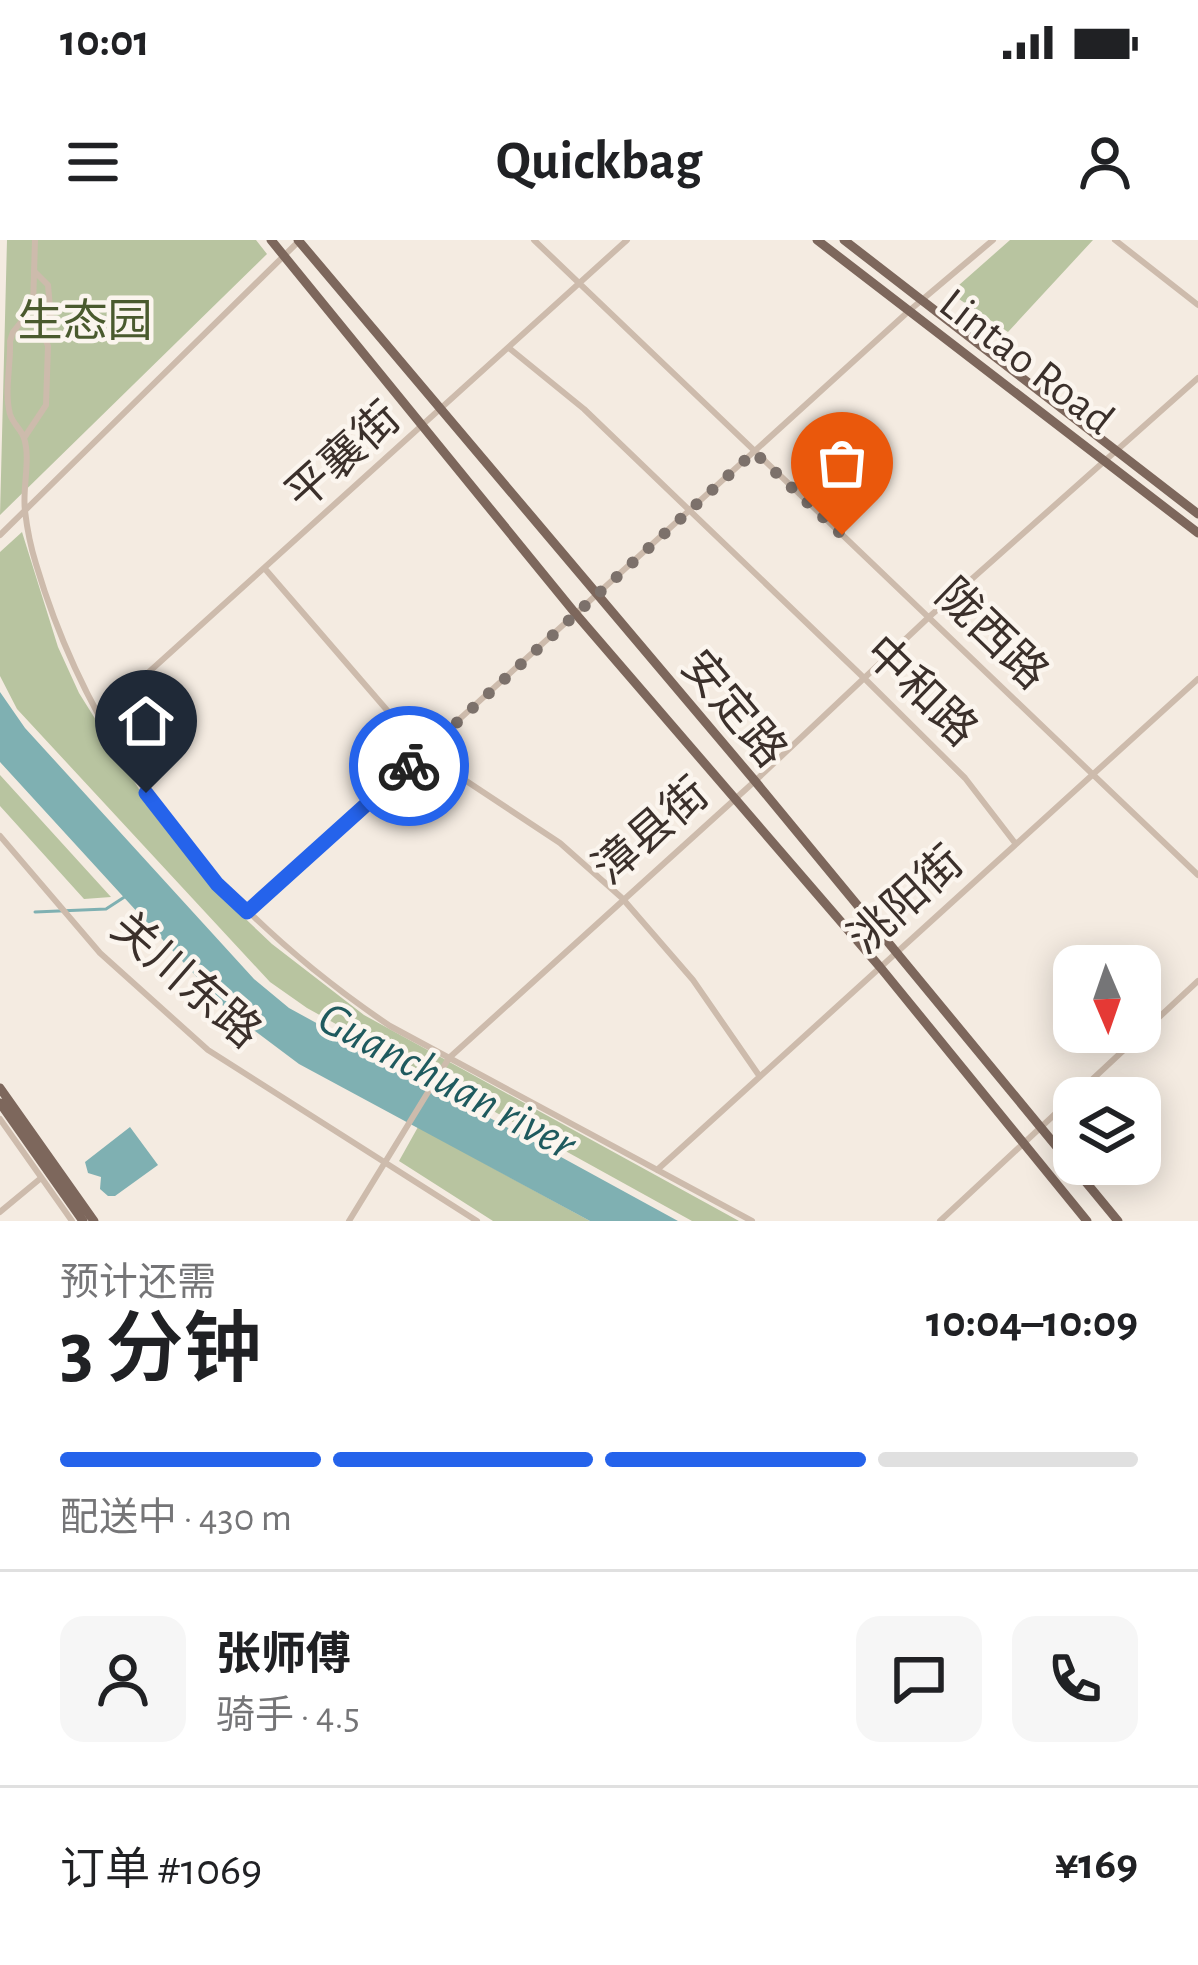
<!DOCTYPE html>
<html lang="zh">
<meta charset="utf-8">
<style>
:root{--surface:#fff;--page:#f6f6f6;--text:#202124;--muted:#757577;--line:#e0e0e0;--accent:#2563eb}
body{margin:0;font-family:"Alegreya Sans","Noto Sans SC",sans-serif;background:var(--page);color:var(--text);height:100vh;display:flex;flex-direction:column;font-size:45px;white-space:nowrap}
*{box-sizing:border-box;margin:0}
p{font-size:39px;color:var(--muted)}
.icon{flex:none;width:66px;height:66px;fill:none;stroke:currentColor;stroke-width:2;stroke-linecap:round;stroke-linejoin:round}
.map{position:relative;height:981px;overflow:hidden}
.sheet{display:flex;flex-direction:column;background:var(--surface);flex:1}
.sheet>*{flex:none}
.needle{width:78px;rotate:178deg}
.tools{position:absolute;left:1053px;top:705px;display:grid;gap:24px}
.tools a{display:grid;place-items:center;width:108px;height:108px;border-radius:24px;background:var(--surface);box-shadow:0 6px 30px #0003;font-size:60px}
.pin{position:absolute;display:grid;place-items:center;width:102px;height:102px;color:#fff;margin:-123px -51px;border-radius:50% 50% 50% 0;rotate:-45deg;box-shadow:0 0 12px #0007}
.pin .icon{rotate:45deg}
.courier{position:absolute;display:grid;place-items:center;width:120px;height:120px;margin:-60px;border:9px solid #2563eb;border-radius:50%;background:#fff;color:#222;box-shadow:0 3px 15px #0007}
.head em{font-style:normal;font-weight:600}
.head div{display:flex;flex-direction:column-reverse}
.head{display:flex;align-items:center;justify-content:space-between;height:204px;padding:0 60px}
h1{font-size:78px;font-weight:600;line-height:90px}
.bar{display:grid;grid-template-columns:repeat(4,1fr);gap:18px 12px;align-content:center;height:144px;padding:0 60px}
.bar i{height:15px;border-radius:9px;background:var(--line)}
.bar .selected{background:var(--accent)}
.bar p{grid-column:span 4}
.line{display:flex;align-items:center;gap:30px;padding:0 60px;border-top:3px solid var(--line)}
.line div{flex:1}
.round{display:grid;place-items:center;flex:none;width:126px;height:126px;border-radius:24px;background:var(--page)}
.status{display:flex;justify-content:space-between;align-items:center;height:84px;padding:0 60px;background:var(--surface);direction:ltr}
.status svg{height:33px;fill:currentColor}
header{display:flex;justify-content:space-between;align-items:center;height:156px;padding:0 60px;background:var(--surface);font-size:54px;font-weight:600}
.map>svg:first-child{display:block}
</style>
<div class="status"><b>10:01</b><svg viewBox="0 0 49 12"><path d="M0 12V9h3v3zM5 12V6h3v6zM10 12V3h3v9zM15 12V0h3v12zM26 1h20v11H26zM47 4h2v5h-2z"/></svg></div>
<header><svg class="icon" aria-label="menu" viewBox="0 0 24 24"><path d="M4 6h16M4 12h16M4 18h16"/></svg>Quickbag<svg class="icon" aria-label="person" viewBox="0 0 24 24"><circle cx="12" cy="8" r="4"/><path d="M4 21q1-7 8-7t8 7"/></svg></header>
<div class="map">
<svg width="1198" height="981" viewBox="0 0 1198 981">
<rect width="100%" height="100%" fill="#f4ebe1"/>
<path fill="#b8c4a0" d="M7,0h249l11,14 -267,261z
M1010,0h83l-85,92 -58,-39z
M22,292l36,115 21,46 80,128 72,84 41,39 92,71 375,206h-47l-385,-213 -37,-26 -253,-273 -17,-33v-124z
M0,535l111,122 -27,2 -84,-93z
M418,887l172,94h-97l-94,-60z"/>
<path fill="#7fb0b2" d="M0,452l25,36 229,251 35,29 389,213h-88l-291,-157 -72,-54 -227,-248z
M130,887l28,38 -43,31h-7l-8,-7 1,-12 -13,-4 -3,-11z"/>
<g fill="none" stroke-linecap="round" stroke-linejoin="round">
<path stroke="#7fb0b2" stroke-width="3" d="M35,672l71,-3 20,-13"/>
<path stroke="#cdbbac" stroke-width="6" d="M534,0l664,635
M1115,0l83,65
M34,31l14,14 3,34 -11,5
M33,67l-20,25 -3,9c1,24 -6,51 0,73 3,10 11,15 14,24 7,21 -2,51 1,73 2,17 6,37 11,53 58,196 186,349 354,462l362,195
M509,108l75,61 280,269 101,100 50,65
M24,198l22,-33 2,-59 -15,-39 2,-67
M0,295l300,-295
M266,330l158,183 136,90 62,55 71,82 65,94
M98,478l529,-478
M0,596l100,117 108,97 269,171
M247,672l663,-602 83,-70
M0,879l72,102
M657,930l541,-491
M0,972l41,-34
M349,981l100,-163 306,-277 174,-164 269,-239
M940,981l258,-240"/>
<path stroke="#7d675c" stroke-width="9" d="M271,0l304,373 305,354 207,254
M298,0l457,541 363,440
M817,0l381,293
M844,0l354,274
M0,848l94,133
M0,863l83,118"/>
</g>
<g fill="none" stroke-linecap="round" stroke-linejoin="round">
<path stroke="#7c716b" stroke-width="12" stroke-dasharray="0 21.6" d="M409,526l345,-314 88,83"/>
<path stroke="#2563eb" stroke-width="15" d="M146,553l71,91 30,28 162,-146"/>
</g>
<g text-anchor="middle" stroke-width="9" stroke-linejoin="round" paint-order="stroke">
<g font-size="45" fill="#4a5a2e" stroke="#fbf5ee">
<text x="85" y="96">生态园</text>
</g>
<g font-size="45" fill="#3b302b" stroke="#fbf5ee">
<text transform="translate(1028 120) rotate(38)" y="16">Lintao Road</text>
<text transform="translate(342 215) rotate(-42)" y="16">平襄街</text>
<text transform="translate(993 393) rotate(44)" y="16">陇西路</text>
<text transform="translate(922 450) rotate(44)" y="16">中和路</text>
<text transform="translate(735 468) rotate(50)" y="16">安定路</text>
<text transform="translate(650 590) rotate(-41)" y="16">漳县街</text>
<text transform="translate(905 659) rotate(-42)" y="16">洮阳街</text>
<text transform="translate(187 739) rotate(41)" y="16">关川东路</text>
</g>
<g font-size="48" font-style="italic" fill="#1f5a5e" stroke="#fbf5ee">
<text transform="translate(448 839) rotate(28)" y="17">Guanchuan river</text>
</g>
</g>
</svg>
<div class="tools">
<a><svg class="needle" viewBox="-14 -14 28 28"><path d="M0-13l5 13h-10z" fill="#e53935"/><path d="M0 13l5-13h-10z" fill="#757577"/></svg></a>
<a><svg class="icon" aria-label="layers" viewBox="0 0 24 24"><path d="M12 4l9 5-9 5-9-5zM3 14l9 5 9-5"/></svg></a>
</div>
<div class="pin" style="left:842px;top:295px;background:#ea580c"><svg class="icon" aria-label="bag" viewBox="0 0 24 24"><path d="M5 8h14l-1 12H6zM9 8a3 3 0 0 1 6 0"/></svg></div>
<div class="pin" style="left:146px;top:553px;background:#1f2937"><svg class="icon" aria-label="home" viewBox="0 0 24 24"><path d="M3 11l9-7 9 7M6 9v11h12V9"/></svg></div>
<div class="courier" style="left:409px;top:526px"><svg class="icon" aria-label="bike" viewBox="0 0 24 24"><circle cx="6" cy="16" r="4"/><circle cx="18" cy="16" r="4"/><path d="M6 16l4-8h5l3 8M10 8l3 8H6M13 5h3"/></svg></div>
</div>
<section class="sheet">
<div class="head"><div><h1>3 分钟</h1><p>预计还需</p></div><em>10:04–10:09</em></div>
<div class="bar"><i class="selected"></i><i class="selected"></i><i class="selected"></i><i></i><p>配送中 · 430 m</p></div>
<div class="line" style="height:216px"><a class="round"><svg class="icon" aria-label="person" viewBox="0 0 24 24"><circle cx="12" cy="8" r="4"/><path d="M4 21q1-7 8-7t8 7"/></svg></a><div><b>张师傅</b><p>骑手 · 4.5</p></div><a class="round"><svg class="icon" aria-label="chat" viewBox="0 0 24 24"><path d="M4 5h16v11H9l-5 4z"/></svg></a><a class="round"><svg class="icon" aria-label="phone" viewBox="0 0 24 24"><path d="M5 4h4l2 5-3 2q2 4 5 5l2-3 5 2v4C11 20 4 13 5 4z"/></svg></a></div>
<div class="line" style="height:156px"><div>订单 #1069</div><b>¥169</b></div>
</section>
